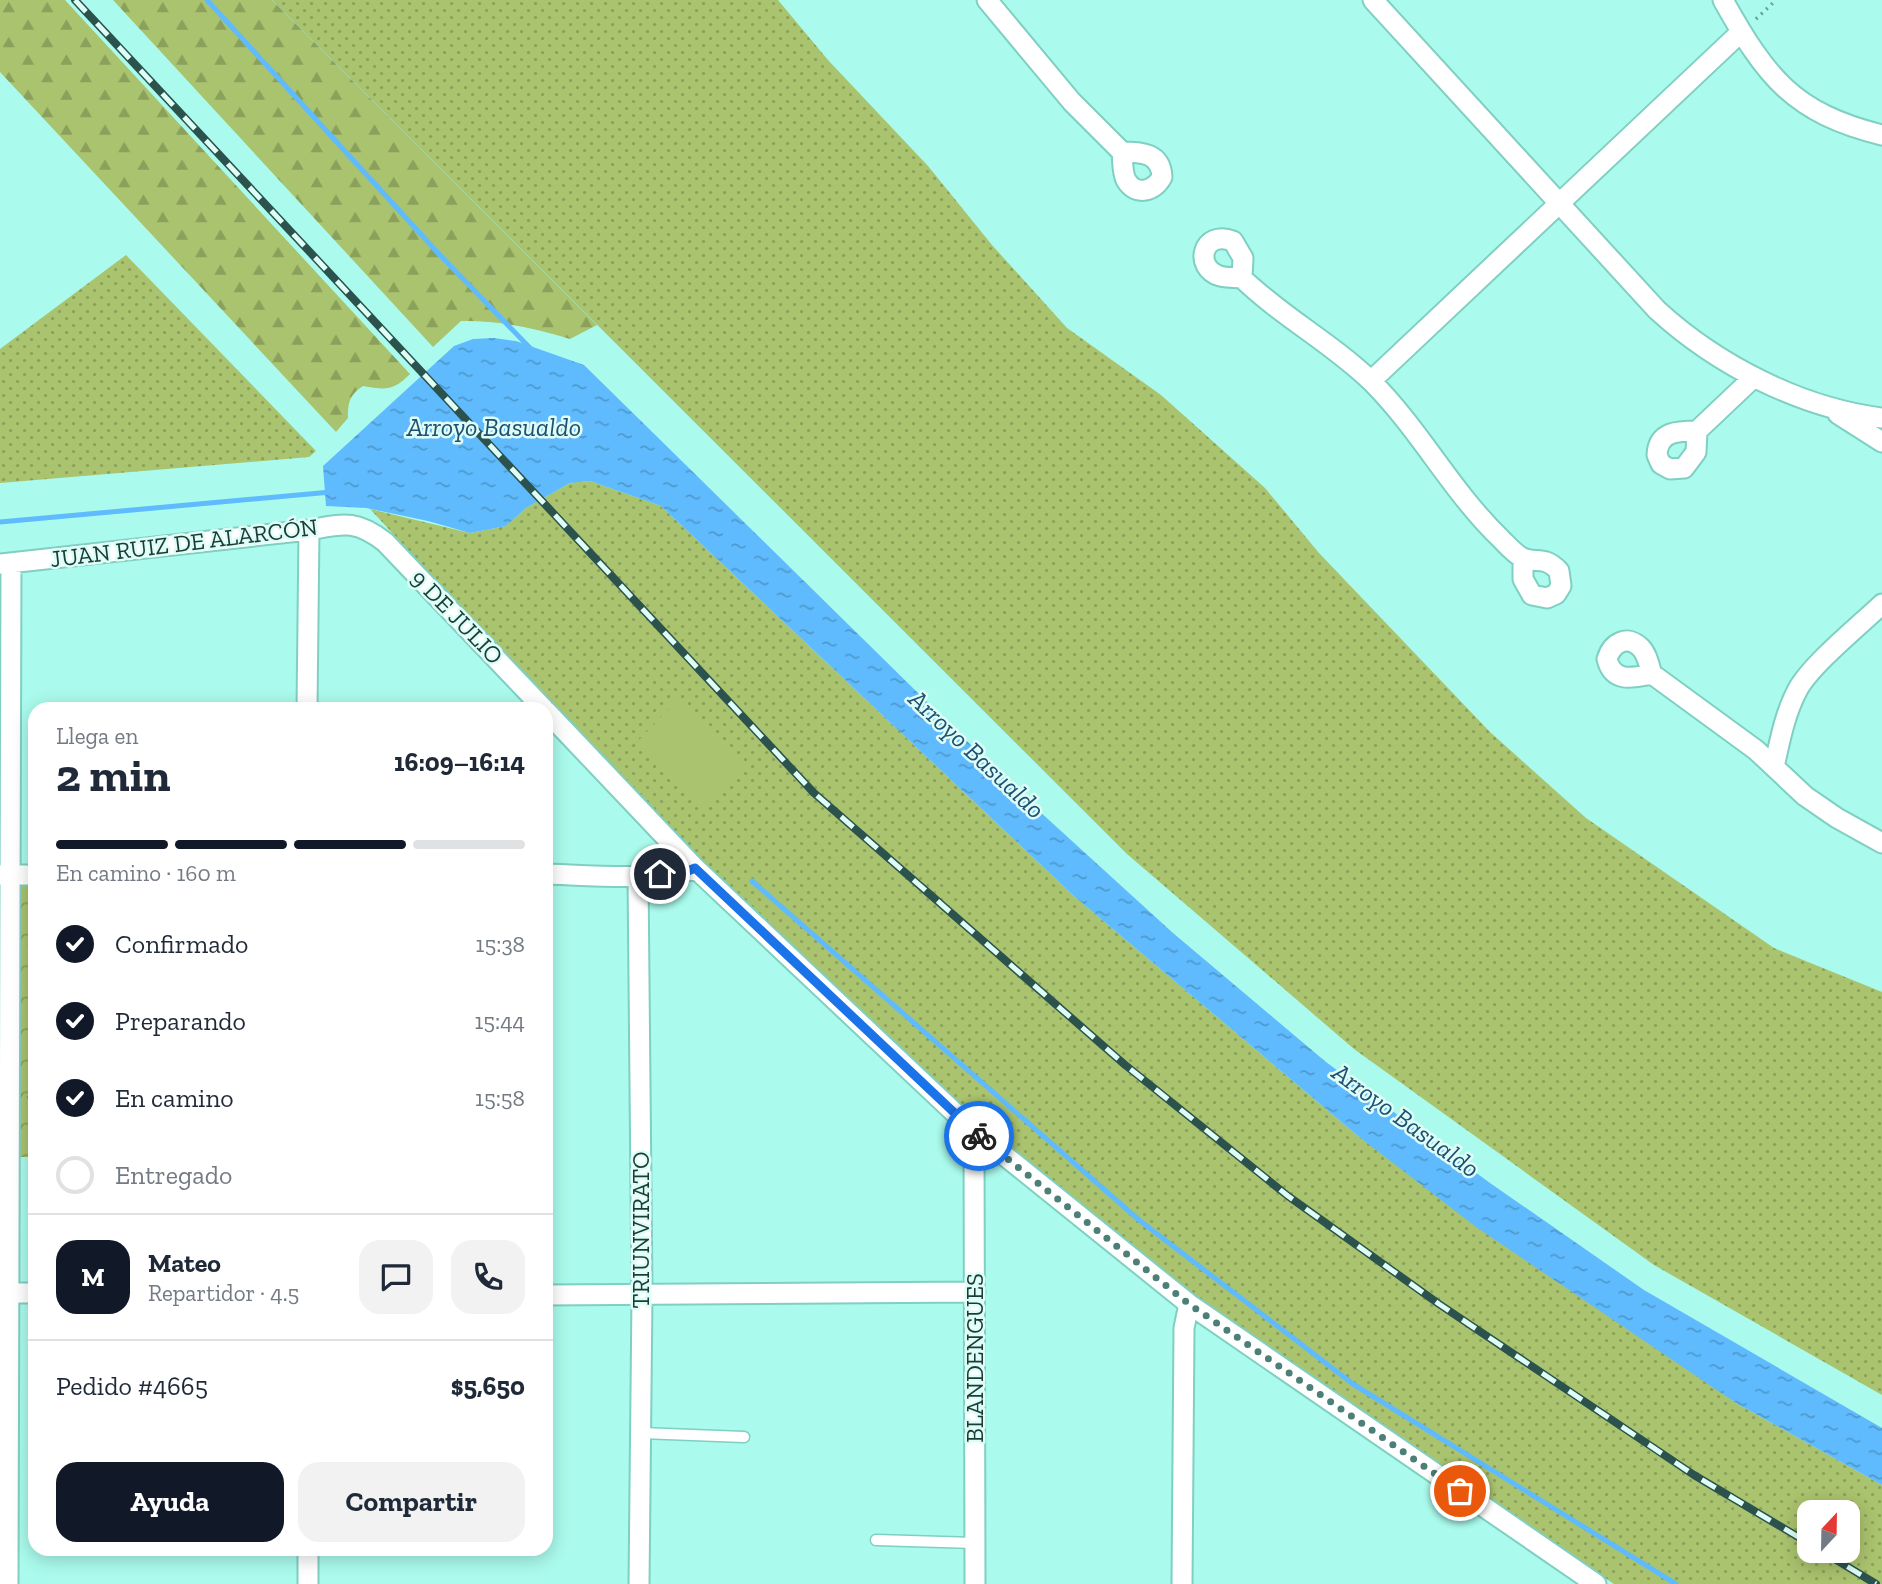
<!DOCTYPE html>
<html lang="es">
<meta charset="utf-8">
<style>
:root{--surface:#fff;--page:#f2f2f3;--text:#1f2937;--muted:#747a83;--line:#e0e1e3;--accent:#111827}
body{margin:0;font-family:"Zilla Slab",serif;background:var(--page);color:var(--text);height:100vh;display:flex;flex-direction:column;font-size:26px;white-space:nowrap}
*{box-sizing:border-box;margin:0}
p{font-size:23px;color:var(--muted)}
.icon{flex:none;width:38px;height:38px;fill:none;stroke:currentColor;stroke-width:2;stroke-linecap:round;stroke-linejoin:round}
.map{position:relative;flex:1;overflow:hidden}
.panel{position:absolute;left:28px;top:702px;width:525px;height:854px;display:flex;flex-direction:column;background:var(--surface);border-radius:21px;box-shadow:0 4px 18px #0003}
.panel>*{flex:none}
.needle{width:46px;rotate:22deg}
.buttons{position:absolute;left:1797px;top:1500px;display:grid;gap:14px}
.buttons a{display:grid;place-items:center;width:63px;height:63px;border-radius:14px;background:var(--surface);box-shadow:0 4px 18px #0003;font-size:35px}
.pin{position:absolute;display:grid;place-items:center;width:60px;height:60px;color:#fff;margin:-30px;border:4px solid #fff;border-radius:50%;box-shadow:0 2px 7px #0007}
.courier{position:absolute;display:grid;place-items:center;width:70px;height:70px;margin:-35px;border:5px solid #1a73e8;border-radius:50%;background:#fff;color:#222;box-shadow:0 2px 9px #0007}
.overview em{font-style:normal;font-weight:700}
.overview div{display:flex;flex-direction:column-reverse}
.overview{display:flex;align-items:center;justify-content:space-between;height:119px;padding:0 28px}
h1{font-size:46px;font-weight:700;line-height:52px}
.bar{display:grid;grid-template-columns:repeat(4,1fr);gap:10px 7px;align-content:center;height:84px;padding:0 28px}
.bar i{height:9px;border-radius:5px;background:var(--line)}
.bar .on{background:var(--accent)}
.bar p{grid-column:span 4}
.line{display:flex;align-items:center;gap:18px;padding:0 28px;border-top:2px solid var(--line)}
.line div{flex:1}
.round{display:grid;place-items:center;flex:none;width:74px;height:74px;border-radius:21px;background:var(--page)}
ol{padding:0 28px;list-style:none}
li{display:flex;align-items:center;gap:21px;height:77px}
li p{margin-inline-start:auto}
li .icon{padding:7px;border-radius:50%;background:var(--accent);color:#fff;stroke-width:4}
li:last-child{color:var(--muted)}
li i{width:38px;height:38px;border:4px solid var(--line);border-radius:50%}
.cta{display:flex;gap:14px;margin-top:auto;padding:14px 28px}
.cta a{flex:1;height:80px;border-radius:21px;background:var(--accent);color:#fff;font-size:28px;font-weight:700;line-height:80px;text-align:center}
.cta a+a{background:var(--page);color:var(--text)}
.map>svg:first-child{display:block}
</style>
<div class="map">
<svg width="1882" height="1584" viewBox="0 0 1882 1584">
<defs>
<pattern id="grass-dots" width="8" height="8" patternUnits="userSpaceOnUse" patternTransform="scale(1.75)"><rect width="8" height="8" fill="#aac36e"/><path d="M2 2h.1M6 6h.1" fill="none" stroke="#8aa05b" stroke-width="1.8" stroke-linecap="round"/></pattern>
<pattern id="forest-firs" width="22" height="20" patternUnits="userSpaceOnUse" patternTransform="scale(1.75)"><rect width="22" height="20" fill="#aac36e"/><path d="M5 1l3.5 6h-7zM16 11l3.5 6h-7z" fill="#8aa05b"/></pattern>
<pattern id="park-crowns" width="20" height="18" patternUnits="userSpaceOnUse" patternTransform="scale(1.75)"><rect width="20" height="18" fill="#aac36e"/><path d="M2 6a3 3 0 1 1 6 0M12 15a3 3 0 1 1 6 0" fill="none" stroke="#8aa05b"/></pattern>
<pattern id="water-ripples" width="26" height="14" patternUnits="userSpaceOnUse" patternTransform="scale(1.75)"><rect width="26" height="14" fill="#5fbbfd"/><path d="M2 4q2-2 4 0t4 0M15 11q2-2 4 0t4 0" fill="none" stroke="#4e99ce"/></pattern>
</defs>
<rect width="100%" height="100%" fill="#aafbed"/>
<path fill="url(#grass-dots)" fill-rule="evenodd" d="M272,0h506l50,60 100,106 64,79 75,83 94,67 104,93 54,65 171,179 96,86 188,130 108,44v403l-228,-130 -300,-216 -227,-195z
M126,255l190,196 -7,6 -309,26v-134z
M590,481l71,25 414,391 283,239 378,267 146,82v99h-268l-434,-298 -202,-164 -262,-241 -346,-372 100,24 36,-7 20,-18 44,-25zM1810,1512h38v38h-38z"/>
<path fill="url(#forest-firs)" d="M0,0h65l345,374c-17,17 -24,16 -47,12 -14,9 -15,17 -15,32l-12,14 -336,-360z
M113,0h159l325,325 -27,14c-35,-11 -72,-19 -109,-18l-28,26z"/>
<path fill="url(#park-crowns)" d="M25,884h10v273h-21l5,-271z"/>
<path fill="#aac36e" d="M678,699l67,65 -41,43 -67,-65z"/>
<path fill="url(#water-ripples)" d="M494,338l22,3 68,24 443,435 146,133 153,129 164,121 154,107 238,138v57l-146,-82 -260,-176 -118,-91 -283,-239 -414,-391 -71,-25 -20,2 -44,25 -20,18 -36,7 -42,-12 -62,-13 -40,-2 -3,-40 131,-120 19,-7z"/>
<g fill="none" stroke-linecap="round" stroke-linejoin="round">
<path stroke="#5fbbfd" stroke-width="5" d="M207,0l231,253 93,96
M0,522l331,-30
M752,881l387,339 214,164 323,200"/>
<defs>
<path id="lane" d="M641,1433l103,4
M876,1540l99,3"/>
<path id="street" d="M987,0l85,102 50,50c1,9 0,20 4,28 10,17 28,11 36,-3 -1,-24 -20,-25 -40,-25
M1373,0l284,310c60,55 144,98 225,108
M1723,0c43,77 70,113 159,135
M1242,278l1,-20 -10,-17c-31,-12 -40,27 -13,35 7,2 15,1 22,2 40,39 90,65 130,104 48,48 80,110 129,157 6,6 13,14 20,18 14,8 22,-3 38,14l2,15 -5,8 -9,4 -15,-3 -9,-16v-20
M1371,381l370,-349
M1838,414l44,28
M1697,431c-19,0 -39,0 -40,24l4,9 9,5 14,-1 12,-16 1,-21 56,-53
M0,564l309,-34c34,-6 46,-11 76,12l159,167
M1652,674c-20,4 -39,9 -45,-15 5,-16 20,-25 34,-11 6,6 8,17 11,26l104,76 49,46 32,22 45,25
M307,709l2,-179
M546,711l149,157 279,263 215,173 407,280
M1774,767c6,-27 11,-54 24,-78 14,-25 62,-64 84,-85
M546,874c38,1 117,8 149,-6
M1,875h34
M638,875l4,420 -3,289
M974,1131l1,453
M0,1293h35
M546,1295l429,-3
M308,1549v35
M8,1584l3,-1021
M1182,1584l2,-256 5,-24"/>
</defs>
<use href="#lane" stroke="#7fcfc2" stroke-width="13"/>
<use href="#street" stroke="#7fcfc2" stroke-width="23"/>
<path stroke="#67a298" stroke-width="3.5" stroke-dasharray="2 5" stroke-linecap="butt" d="M1756,19l20,-19
M29,895l6,8
M29,946l6,-13
M28,1096l7,14"/>
<use href="#lane" stroke="#fff" stroke-width="10"/>
<use href="#street" stroke="#fff" stroke-width="19"/>
<defs>
<path id="rail" d="M75,0l739,793 310,271 164,132 151,108 255,171 116,69
M1820,1550l56,34"/>
</defs>
<use href="#rail" stroke="#2b524c" stroke-width="8"/>
<use href="#rail" stroke="#dffdf7" stroke-width="5" stroke-dasharray="16" stroke-linecap="butt"/>
</g>
<g fill="none" stroke-linecap="round" stroke-linejoin="round">
<path stroke="#4c7f77" stroke-width="7" stroke-dasharray="0 12.6" d="M979,1136l210,168 271,187"/>
<path stroke="#1a73e8" stroke-width="9" d="M660,874l23,-1 12,-5 284,268"/>
</g>
<g text-anchor="middle" stroke-width="5" stroke-linejoin="round" paint-order="stroke">
<g font-size="24" fill="#1a3c37" stroke="#dffdf7">
<text transform="translate(184 543) rotate(-7)" y="8">JUAN RUIZ DE ALARCÓN</text>
<text transform="translate(457 617) rotate(46)" y="8">9 DE JULIO</text>
<text transform="translate(641 1230) rotate(-90)" y="8">TRIUNVIRATO</text>
<text transform="translate(975 1358) rotate(-90)" y="8">BLANDENGUES</text>
</g>
<g font-size="26" font-style="italic" fill="#1f5072" stroke="#dffdf7">
<text x="494" y="436">Arroyo Basualdo</text>
<text transform="translate(977 754) rotate(43)" y="9">Arroyo Basualdo</text>
<text transform="translate(1406 1120) rotate(36)" y="9">Arroyo Basualdo</text>
</g>
</g>
</svg>
<div class="buttons">
<a><svg class="needle" viewBox="-14 -14 28 28"><path d="M0-13l5 13h-10z" fill="#e53935"/><path d="M0 13l5-13h-10z" fill="#747a83"/></svg></a>
</div>
<div class="pin" style="left:1460px;top:1491px;background:#ea580c"><svg class="icon" aria-label="bag" viewBox="0 0 24 24"><path d="M5 8h14l-1 12H6zM9 8a3 3 0 0 1 6 0"/></svg></div>
<div class="pin" style="left:660px;top:874px;background:#1f2937"><svg class="icon" aria-label="home" viewBox="0 0 24 24"><path d="M3 11l9-7 9 7M6 9v11h12V9"/></svg></div>
<div class="courier" style="left:979px;top:1136px"><svg class="icon" aria-label="bike" viewBox="0 0 24 24"><circle cx="6" cy="16" r="4"/><circle cx="18" cy="16" r="4"/><path d="M6 16l4-8h5l3 8M10 8l3 8H6M13 5h3"/></svg></div>
<section class="panel">
<div class="overview"><div><h1>2 min</h1><p>Llega en</p></div><em>16:09–16:14</em></div>
<div class="bar"><i class="on"></i><i class="on"></i><i class="on"></i><i></i><p>En camino · 160 m</p></div>
<ol>
<li><svg class="icon" aria-label="check" viewBox="0 0 24 24"><path d="M5 12l5 5 9-10"/></svg>Confirmado<p>15:38</p></li>
<li><svg class="icon" aria-label="check" viewBox="0 0 24 24"><path d="M5 12l5 5 9-10"/></svg>Preparando<p>15:44</p></li>
<li><svg class="icon" aria-label="check" viewBox="0 0 24 24"><path d="M5 12l5 5 9-10"/></svg>En camino<p>15:58</p></li>
<li><i></i>Entregado</li>
</ol>
<div class="line" style="height:126px"><b class="round" style="background:var(--accent);color:#fff">M</b><div><b>Mateo</b><p>Repartidor · 4.5</p></div><a class="round"><svg class="icon" aria-label="chat" viewBox="0 0 24 24"><path d="M4 5h16v11H9l-5 4z"/></svg></a><a class="round"><svg class="icon" aria-label="phone" viewBox="0 0 24 24"><path d="M5 4h4l2 5-3 2q2 4 5 5l2-3 5 2v4C11 20 4 13 5 4z"/></svg></a></div>
<div class="line" style="height:91px"><div>Pedido #4665</div><b>$5,650</b></div>
<div class="cta"><a>Ayuda</a><a>Compartir</a></div>
</section>
</div>
